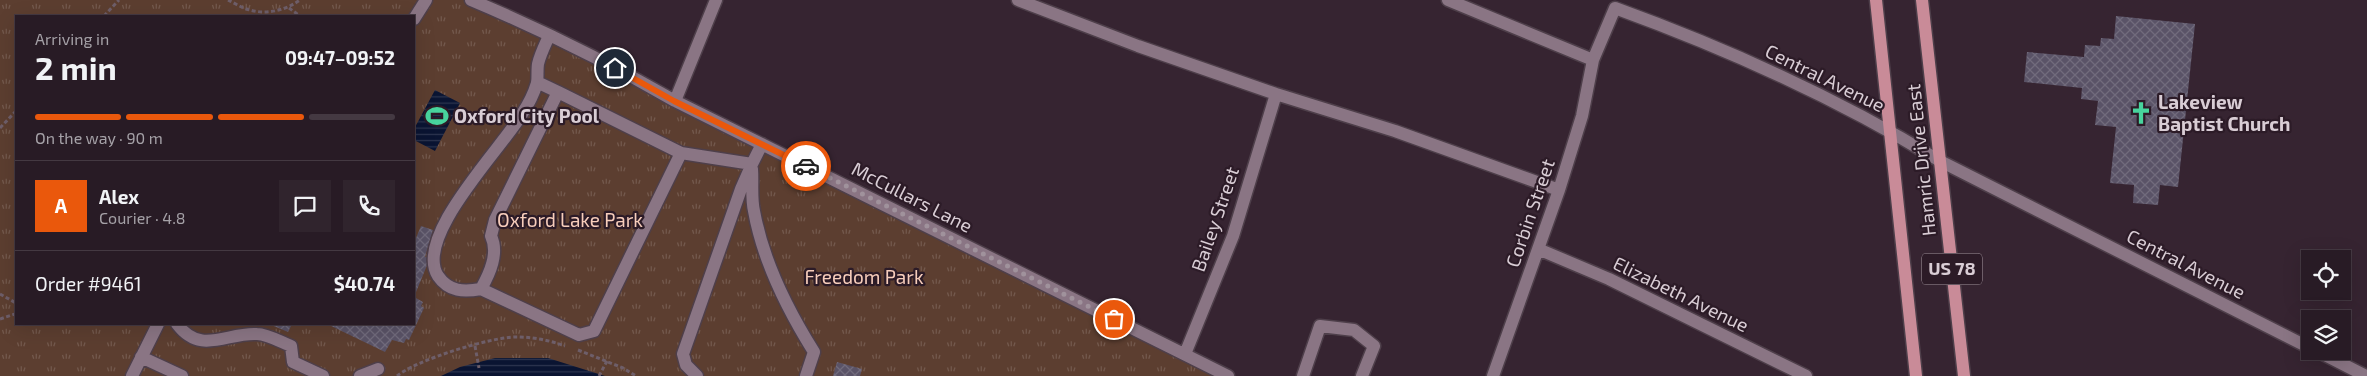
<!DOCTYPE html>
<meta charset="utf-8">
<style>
:root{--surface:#281b25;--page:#30242d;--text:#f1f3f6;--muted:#a5a1a7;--line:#443942;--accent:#ea580c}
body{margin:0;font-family:"Exo 2",sans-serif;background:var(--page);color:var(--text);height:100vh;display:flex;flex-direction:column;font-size:19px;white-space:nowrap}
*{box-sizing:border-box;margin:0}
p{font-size:16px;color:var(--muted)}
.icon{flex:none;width:28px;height:28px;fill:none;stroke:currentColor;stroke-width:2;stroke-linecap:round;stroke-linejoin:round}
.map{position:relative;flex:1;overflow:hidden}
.side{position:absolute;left:15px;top:15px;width:400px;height:310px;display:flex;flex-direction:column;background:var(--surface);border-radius:0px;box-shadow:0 5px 20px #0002,0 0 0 1px var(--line)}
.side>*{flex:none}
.buttons{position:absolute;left:2301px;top:250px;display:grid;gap:10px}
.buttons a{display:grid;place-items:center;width:50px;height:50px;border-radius:0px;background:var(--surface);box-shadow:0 5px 20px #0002,0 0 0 1px var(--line);font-size:25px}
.pin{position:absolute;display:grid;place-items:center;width:42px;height:42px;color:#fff;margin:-21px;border:2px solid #fff;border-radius:50%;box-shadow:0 1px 5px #0007}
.courier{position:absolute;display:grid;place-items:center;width:50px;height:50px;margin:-25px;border:4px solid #ea580c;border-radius:50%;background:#fff;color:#222;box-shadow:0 1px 6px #0007}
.head em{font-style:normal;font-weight:700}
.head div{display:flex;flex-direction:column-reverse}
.head{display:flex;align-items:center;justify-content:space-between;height:85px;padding:0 20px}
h1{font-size:32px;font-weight:700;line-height:38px}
.bar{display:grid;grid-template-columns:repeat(4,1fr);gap:8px 5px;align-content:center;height:60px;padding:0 20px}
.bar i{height:6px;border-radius:4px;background:var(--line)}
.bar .on{background:var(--accent)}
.bar p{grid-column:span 4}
.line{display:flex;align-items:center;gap:12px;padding:0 20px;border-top:1px solid var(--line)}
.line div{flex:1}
.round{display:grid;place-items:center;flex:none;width:52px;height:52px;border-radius:0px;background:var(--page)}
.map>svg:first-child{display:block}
</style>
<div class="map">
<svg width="2367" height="376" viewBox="0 0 2367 376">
<defs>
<pattern id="grass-tufts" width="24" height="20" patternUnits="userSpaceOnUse" patternTransform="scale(1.25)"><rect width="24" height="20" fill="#5c3e30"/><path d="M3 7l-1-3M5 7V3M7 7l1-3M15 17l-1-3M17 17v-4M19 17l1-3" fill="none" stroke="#73594d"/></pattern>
<pattern id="water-rules" width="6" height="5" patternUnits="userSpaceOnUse" patternTransform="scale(1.25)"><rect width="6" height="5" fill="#0a1432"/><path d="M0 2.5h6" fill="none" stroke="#2d354f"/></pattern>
<pattern id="building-cross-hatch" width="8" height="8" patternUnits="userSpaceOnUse" patternTransform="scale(1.25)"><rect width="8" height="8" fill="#5a5367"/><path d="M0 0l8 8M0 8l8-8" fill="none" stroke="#716b7c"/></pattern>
</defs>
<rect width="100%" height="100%" fill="#362431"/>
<path fill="url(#grass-tufts)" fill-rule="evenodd" d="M0,0h471l757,376h-1228zM16,16h398v308h-398z"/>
<path fill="url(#water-rules)" d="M435,90l25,13 -25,48 -21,-11v-11z
M495,358h53l57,18h-164l19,-9z"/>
<path fill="url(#building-cross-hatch)" d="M2116,16l79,8 -17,163 -18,-2 -2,20 -25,-2 1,-18 -24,-2 6,-56 -21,-2 3,-24 -17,-2 1,-11 -58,-6 3,-30 57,5 1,-12 15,1 1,-8 13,1z
M421,226l12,4 -8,27 5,1 -16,39v-54z
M414,297l9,5 -2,4 3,2 -15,32 -3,-1 -2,4 -12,-3 -7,12 -58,-28h87z
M269,324h23l-4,8z
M837,362l25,7 -2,7h-27z"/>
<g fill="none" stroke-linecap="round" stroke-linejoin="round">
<defs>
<path id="minor" d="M471,0c69,29 138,63 204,101l553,275
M1018,0l120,46 138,48 119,37 164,59
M1448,0l145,60
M414,19l12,-19
M537,82l21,10 -63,128 -4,16c8,17 -1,37 -10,53 -17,3 -32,3 -43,-13 -25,-39 64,-128 84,-162 6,-9 12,-21 15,-31 1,-6 0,-13 1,-19 2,-9 7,-19 11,-28
M558,92l123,61 71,11 10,-20
M675,101l41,-101
M752,169c1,14 -1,29 2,42 9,50 33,98 60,141l-8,24
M1538,249l71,30 197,97
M481,289l98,46 15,-4 87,-178
M177,324c24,32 50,8 80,10 10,0 24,8 34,12l2,16 30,14
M2317,351l49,25
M1185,354l48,-118 43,-142
M141,357l41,19
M132,376l26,-52
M360,376l18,-7
M697,376l-11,-11 -3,-11 58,-165 11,-25
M1303,376l17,-50 34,4 20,16 -12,30
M1493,376l66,-186 23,-74 11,-56 22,-52c113,41 222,90 325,153l370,187"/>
<path id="major" d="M1876,0l40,376
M1922,0l42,376"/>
</defs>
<use href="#minor" stroke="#4e3f4a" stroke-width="15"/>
<use href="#major" stroke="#4e3f4a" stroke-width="15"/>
<path stroke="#6e5e69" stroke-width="3" stroke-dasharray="4 2.5" stroke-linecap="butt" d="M228,0c7,3 15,9 22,10 17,5 36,0 50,-10
M289,8l11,8
M104,16l15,-16
M0,128l16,-17
M0,294l16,9
M0,319l15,-5 1,-3
M475,346l4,22
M578,350l45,18 13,8
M397,376c19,-16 94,-39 119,-39 17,0 33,3 49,9
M599,376l8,-15"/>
<use href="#minor" stroke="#8a7584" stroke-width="12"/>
<use href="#major" stroke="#c98b98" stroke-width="12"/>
</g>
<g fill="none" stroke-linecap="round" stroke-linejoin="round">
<path stroke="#a0929c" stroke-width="5" stroke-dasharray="0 9" d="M806,166l308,153"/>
<path stroke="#ea580c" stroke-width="6" d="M615,68l59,33 132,65"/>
</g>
<defs>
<symbol id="church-bare" viewBox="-9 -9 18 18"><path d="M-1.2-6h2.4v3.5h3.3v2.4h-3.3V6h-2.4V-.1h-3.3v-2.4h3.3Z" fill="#48d49d" stroke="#2c1b27" stroke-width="2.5" paint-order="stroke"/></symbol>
<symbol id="stadium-bare" viewBox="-9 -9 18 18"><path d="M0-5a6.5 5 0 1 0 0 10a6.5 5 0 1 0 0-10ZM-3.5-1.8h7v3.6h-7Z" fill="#48d49d" stroke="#2c1b27" stroke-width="2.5" paint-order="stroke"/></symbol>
</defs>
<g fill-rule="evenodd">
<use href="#church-bare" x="2125" y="97" width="32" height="32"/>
<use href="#stadium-bare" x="421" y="100" width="32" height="32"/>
</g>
<g text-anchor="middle" stroke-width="4.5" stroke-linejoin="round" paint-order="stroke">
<rect fill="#2c1b27" stroke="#a598a1" stroke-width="1" x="1922" y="253.5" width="60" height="31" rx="4"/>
<g font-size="18" font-weight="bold" fill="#d9cdd5">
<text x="1952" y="275">US 78</text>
</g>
<g font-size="19" fill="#d9cdd5" stroke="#2c1b27">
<text transform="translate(1825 78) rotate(26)" y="7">Central Avenue</text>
<text transform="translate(1921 160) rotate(-96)" y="7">Hamric Drive East</text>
<text transform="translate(912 197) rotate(27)" y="7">McCullars Lane</text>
<text transform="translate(1530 213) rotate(-71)" y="7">Corbin Street</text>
<text transform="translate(1215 219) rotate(-71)" y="7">Bailey Street</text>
<text transform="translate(2186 264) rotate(27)" y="7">Central Avenue</text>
<text transform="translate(1681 294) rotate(26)" y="7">Elizabeth Avenue</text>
</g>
<g font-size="19" font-weight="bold" fill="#d9cdd5" stroke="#2c1b27" text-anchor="start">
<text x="2158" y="109">Lakeview<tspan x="2158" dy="22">Baptist Church</tspan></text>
<text x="454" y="123">Oxford City Pool</text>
</g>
<g font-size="19" fill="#f7cdbb" stroke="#2c1b27">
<text x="570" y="227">Oxford Lake Park</text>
<text x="864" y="284">Freedom Park</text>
</g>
</g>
</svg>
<div class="buttons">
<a><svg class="icon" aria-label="locate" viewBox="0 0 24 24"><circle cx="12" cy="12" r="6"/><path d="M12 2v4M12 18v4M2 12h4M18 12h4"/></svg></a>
<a><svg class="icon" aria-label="layers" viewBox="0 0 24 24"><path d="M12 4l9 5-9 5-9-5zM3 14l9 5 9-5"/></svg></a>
</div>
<div class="pin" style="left:1114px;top:319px;background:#ea580c"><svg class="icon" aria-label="bag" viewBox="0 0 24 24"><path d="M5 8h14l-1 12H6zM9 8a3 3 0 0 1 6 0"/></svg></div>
<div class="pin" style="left:615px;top:68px;background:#1f2937"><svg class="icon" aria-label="home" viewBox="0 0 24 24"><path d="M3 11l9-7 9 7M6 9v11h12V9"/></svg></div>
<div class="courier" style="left:806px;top:166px"><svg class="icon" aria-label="car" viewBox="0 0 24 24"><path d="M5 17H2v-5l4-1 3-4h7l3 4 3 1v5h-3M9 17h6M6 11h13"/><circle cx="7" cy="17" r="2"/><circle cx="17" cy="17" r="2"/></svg></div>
<section class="side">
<div class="head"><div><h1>2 min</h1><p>Arriving in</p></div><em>09:47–09:52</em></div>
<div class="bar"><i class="on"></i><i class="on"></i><i class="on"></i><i></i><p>On the way · 90 m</p></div>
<div class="line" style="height:90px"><b class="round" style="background:var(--accent);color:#fff">A</b><div><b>Alex</b><p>Courier · 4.8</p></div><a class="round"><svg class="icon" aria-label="chat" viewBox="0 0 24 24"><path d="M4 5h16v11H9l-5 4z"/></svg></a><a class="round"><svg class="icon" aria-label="phone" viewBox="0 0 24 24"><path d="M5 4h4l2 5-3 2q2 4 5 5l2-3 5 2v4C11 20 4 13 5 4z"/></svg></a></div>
<div class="line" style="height:65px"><div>Order #9461</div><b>$40.74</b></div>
</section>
</div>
